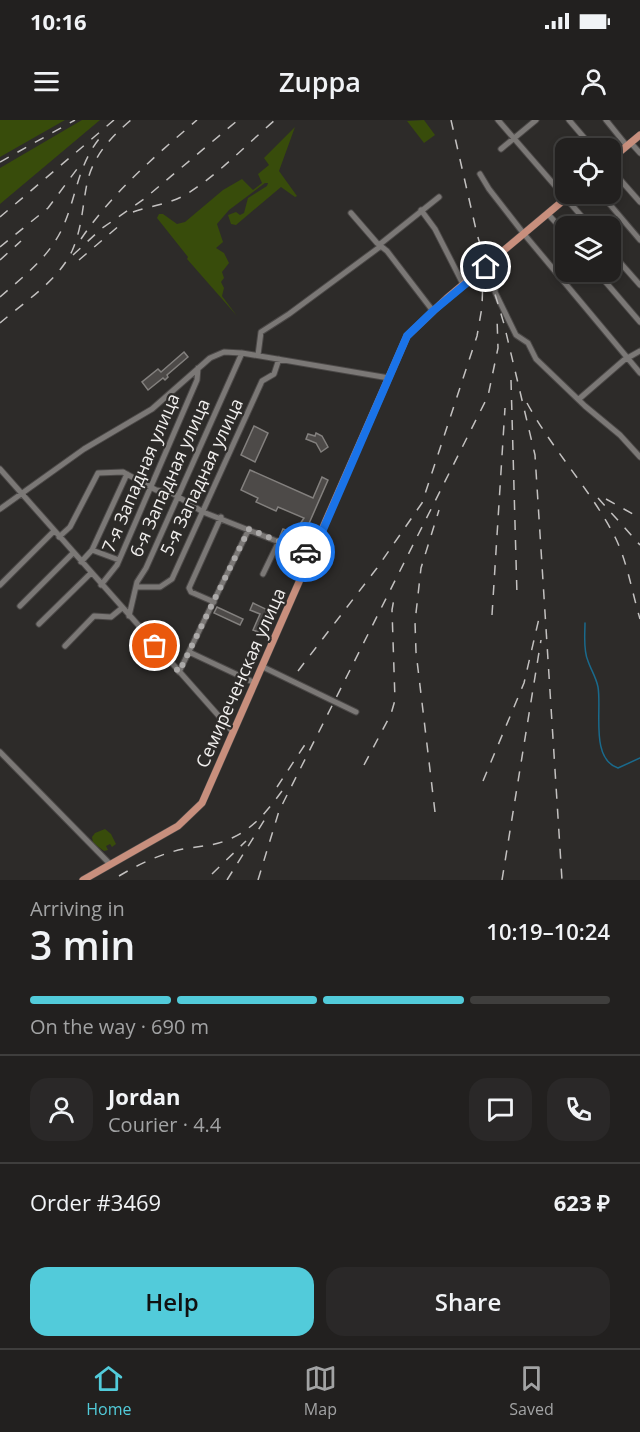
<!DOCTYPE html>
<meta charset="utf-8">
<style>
:root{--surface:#22201f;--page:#2a2828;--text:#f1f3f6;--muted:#a2a3a4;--line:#3f3e3d;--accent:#52cbda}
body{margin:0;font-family:"Open Sans",sans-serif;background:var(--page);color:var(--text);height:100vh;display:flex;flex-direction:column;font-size:22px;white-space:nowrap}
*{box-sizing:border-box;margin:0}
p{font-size:20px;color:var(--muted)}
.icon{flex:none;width:33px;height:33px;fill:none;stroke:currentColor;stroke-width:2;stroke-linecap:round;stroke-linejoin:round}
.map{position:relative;height:760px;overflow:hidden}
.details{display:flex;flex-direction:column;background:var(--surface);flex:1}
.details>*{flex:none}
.controls{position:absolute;left:555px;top:18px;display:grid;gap:12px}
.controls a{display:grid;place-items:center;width:66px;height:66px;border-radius:12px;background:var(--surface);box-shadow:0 3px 9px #0003,0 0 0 2px var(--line);font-size:30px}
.pin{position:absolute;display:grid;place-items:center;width:51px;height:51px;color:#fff;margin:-26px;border:3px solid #fff;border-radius:50%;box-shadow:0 2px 6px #0007}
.courier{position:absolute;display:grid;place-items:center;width:60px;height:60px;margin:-30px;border:4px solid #1a73e8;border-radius:50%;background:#fff;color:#222;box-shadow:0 2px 8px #0007}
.summary em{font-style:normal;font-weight:600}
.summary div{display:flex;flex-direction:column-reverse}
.summary{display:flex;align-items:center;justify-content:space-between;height:102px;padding:0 30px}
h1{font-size:39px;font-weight:600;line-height:45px}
.bar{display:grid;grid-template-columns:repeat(4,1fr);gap:9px 6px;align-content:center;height:72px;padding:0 30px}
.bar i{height:8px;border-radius:4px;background:var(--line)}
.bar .current{background:var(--accent)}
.bar p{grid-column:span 4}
.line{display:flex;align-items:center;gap:15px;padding:0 30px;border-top:2px solid var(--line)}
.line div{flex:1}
.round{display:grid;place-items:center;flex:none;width:63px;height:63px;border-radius:18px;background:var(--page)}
.button{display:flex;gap:12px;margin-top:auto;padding:12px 30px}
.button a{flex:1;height:69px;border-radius:18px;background:var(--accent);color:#111;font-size:24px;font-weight:600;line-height:69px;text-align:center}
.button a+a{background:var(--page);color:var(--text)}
.status{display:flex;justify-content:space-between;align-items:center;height:42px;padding:0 30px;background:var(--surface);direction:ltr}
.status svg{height:16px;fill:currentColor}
header{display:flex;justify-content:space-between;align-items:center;height:78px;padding:0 30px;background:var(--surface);font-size:27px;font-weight:600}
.tabs{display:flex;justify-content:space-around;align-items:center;height:84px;border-top:2px solid var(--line);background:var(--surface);font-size:16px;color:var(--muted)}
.tabs a{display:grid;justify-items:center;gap:3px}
.tabs .current{color:var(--accent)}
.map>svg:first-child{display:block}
</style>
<div class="status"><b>10:16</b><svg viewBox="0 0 49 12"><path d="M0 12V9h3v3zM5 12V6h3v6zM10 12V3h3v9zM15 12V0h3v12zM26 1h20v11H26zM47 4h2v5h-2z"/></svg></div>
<header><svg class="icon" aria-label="menu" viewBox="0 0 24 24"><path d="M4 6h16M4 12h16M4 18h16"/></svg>Zuppa<svg class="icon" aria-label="person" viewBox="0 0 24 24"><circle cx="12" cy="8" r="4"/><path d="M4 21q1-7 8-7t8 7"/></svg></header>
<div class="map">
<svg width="640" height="760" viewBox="0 0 640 760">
<rect width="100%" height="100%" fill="#2d2b29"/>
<path fill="#384c0b" d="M0,0h65l-65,37z
M82,0h18l-100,84v-36z
M424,0l11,15 -11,8 -17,-22z
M295,7l-16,44 18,25 -2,1 -14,-10 -45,38 -5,-1 -3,-9 8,-3 4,3 4,-2 4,-15 19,-12 1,-3h-3l-36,27 -12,14 6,18 -7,6 8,5 5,10 -7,9 2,6 -3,4 3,6 -2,8 15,20 -50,-57 1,-2 -31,-39 2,-4h4l14,10 8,-2 38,-32 19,-11 11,11 9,-7 -4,-9 11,-9 -5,-7z
M105,709l6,5 5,10 -4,3 -2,-3 -4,2 2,4 -4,1 -11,-8 -1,-6 3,-4z"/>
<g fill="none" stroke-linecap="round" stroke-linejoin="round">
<path stroke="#1a6a8c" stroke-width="1.5" d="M585,503c0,12 -2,27 3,38 3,9 8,16 10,26 4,23 -8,72 20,81l22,-10"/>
</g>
<path fill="#4d4a48" stroke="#83807e" stroke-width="1.5" d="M184,232l4,5 -21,18 1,2 -3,3 -2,-2 -15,12 -6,-8 16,-13 3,3z
M254,306l14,7 -13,29 -14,-7z
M316,313l6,3 6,11 -7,5 -5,-9 -10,-4 2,-5 7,2z
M250,350l63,28 9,-21 6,3 -28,64 -20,-8 3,-7 11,4 10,-15 -26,-11 -2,4 -20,-9 2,-4 -17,-8z
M253,483l21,10 -11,21 -10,-4 7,-16 -10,-4z
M217,487l26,12 -3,6 -26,-12z"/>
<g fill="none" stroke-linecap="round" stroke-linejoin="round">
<defs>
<path id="minor" d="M498,0l92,106
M569,0l24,28
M606,0l21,26
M631,23l9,10
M501,29l35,-29
M610,48l30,34
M480,54l9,15 35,45 116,139
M601,74l39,46
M421,90l14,19 28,55
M351,93l26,30 10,8 46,60
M548,94l18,20
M379,125l60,-48
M610,131l30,34
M497,138l-2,34 21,43 12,8 8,16 49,47 35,29 20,22
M597,152l43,50
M258,235l3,-23 28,-18 92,-68
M579,279l45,-39 16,-9
M0,349l233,263
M0,389l84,-60 68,-40 58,-51 14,-6 18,1 147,25
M59,417l11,-10 28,-54 25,-1 33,18 16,3 31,19 109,43
M92,430l27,10
M81,442l11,-12 35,-76
M263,454l16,-33
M0,465l54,-54
M101,465l16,-20 80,-185 1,-12
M137,467h23l12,-8 90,-198 12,-7 5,-15
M214,482l-23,-10 -2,-4 32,-71
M20,486l53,-53
M129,496l8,-34 9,-14 96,-215
M39,504l52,-51
M65,526l29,-30 17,1 11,-9
M189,532l66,31
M263,547l93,45
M179,552l70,-143
M0,632l110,112"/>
<path id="major" d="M610,40l30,-25
M83,760l95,-54 24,-23 205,-467 40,-38 124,-104"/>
</defs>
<use href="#minor" stroke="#4b4847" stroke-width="7"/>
<use href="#major" stroke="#4b4847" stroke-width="8"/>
<use href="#minor" stroke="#7b7876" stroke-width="5"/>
<use href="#major" stroke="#c88f7d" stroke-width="7"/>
<path stroke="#c3c1c0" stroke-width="1.5" stroke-dasharray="10 10" stroke-linecap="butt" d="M451,0l26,114 27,90 31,131 27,425
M0,42l75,-42
M133,92c17,-6 36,-8 52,-17 33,-20 61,-50 90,-75
M0,97l114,-97
M81,119c32,-47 73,-82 116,-119
M0,127l48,-39 29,-39
M73,135l28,-26 43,-30 94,-79
M0,140l21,-19
M79,140l41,-35
M0,177c24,-21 48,-39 62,-68 16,-35 15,-67 43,-97
M0,203c24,-21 58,-42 72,-72 11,-25 10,-46 16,-72 7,-25 23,-42 43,-59
M511,260l6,215
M527,283c26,48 65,88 89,136 12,26 16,53 24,80
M598,378l42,47
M606,379l34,19
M492,495l13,-207
M298,551l79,-103 45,-65 55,-167 5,-29 1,-32
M364,645l27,-51 4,-14 -3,-90 3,-17
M483,661l41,-98 16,-69
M277,667l31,-47
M435,692l-19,-160 -1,-30 6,-54 18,-58
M212,754l34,-33
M119,756c20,-12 41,-22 64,-27 17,-3 33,-3 49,-11 22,-10 36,-28 50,-47
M227,760l38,-61
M258,760l21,-69 209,-415 10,-48 -1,-30
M502,760l39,-240"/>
</g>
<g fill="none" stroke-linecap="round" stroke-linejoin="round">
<path stroke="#acaaa9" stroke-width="6" stroke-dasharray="0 10.8" d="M155,526l24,26 70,-143 56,23"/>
<path stroke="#1a73e8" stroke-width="8" d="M305,432l7,3 95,-219 26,-25 53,-44"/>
</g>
<g text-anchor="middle" stroke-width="4.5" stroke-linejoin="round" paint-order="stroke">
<g font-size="18" fill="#f1efee" stroke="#2d2b29">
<text transform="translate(141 353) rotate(-67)" y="6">7-я Западная улица</text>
<text transform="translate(202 357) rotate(-65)" y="6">5-я Западная улица</text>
<text transform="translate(170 358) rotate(-66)" y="6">6-я Западная улица</text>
<text transform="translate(241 558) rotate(-66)" y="6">Семиреченская улица</text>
</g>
</g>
</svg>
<div class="controls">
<a><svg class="icon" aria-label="locate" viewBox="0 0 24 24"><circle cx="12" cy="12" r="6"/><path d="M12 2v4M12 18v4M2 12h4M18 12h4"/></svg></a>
<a><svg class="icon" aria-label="layers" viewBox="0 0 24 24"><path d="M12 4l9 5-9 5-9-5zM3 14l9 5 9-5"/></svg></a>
</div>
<div class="pin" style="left:155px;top:526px;background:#ea580c"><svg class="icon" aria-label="bag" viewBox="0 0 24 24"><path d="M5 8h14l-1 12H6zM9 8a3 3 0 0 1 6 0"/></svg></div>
<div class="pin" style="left:486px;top:147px;background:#1f2937"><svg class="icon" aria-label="home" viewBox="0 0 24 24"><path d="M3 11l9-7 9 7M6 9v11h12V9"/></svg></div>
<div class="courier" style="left:305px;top:432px"><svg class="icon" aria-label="car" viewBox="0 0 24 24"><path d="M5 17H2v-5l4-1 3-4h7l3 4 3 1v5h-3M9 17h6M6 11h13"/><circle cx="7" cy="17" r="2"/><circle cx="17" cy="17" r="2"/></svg></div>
</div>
<section class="details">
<div class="summary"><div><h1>3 min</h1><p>Arriving in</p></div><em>10:19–10:24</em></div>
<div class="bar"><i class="current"></i><i class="current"></i><i class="current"></i><i></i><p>On the way · 690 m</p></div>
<div class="line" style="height:108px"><a class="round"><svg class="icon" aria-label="person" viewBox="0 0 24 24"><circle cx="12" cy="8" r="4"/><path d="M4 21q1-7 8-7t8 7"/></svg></a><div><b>Jordan</b><p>Courier · 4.4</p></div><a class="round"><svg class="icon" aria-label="chat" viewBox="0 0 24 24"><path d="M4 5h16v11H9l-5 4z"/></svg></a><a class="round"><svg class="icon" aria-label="phone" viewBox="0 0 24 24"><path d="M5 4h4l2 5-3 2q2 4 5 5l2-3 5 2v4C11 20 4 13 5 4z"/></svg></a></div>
<div class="line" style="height:78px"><div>Order #3469</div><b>623 ₽</b></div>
<div class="button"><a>Help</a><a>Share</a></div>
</section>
<nav class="tabs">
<a class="current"><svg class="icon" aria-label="home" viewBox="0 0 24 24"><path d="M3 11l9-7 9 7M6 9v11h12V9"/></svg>Home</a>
<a><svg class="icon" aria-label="map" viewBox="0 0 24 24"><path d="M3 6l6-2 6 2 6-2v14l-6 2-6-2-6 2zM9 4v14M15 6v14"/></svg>Map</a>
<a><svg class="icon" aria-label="saved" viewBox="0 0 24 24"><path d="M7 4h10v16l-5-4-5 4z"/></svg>Saved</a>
</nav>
